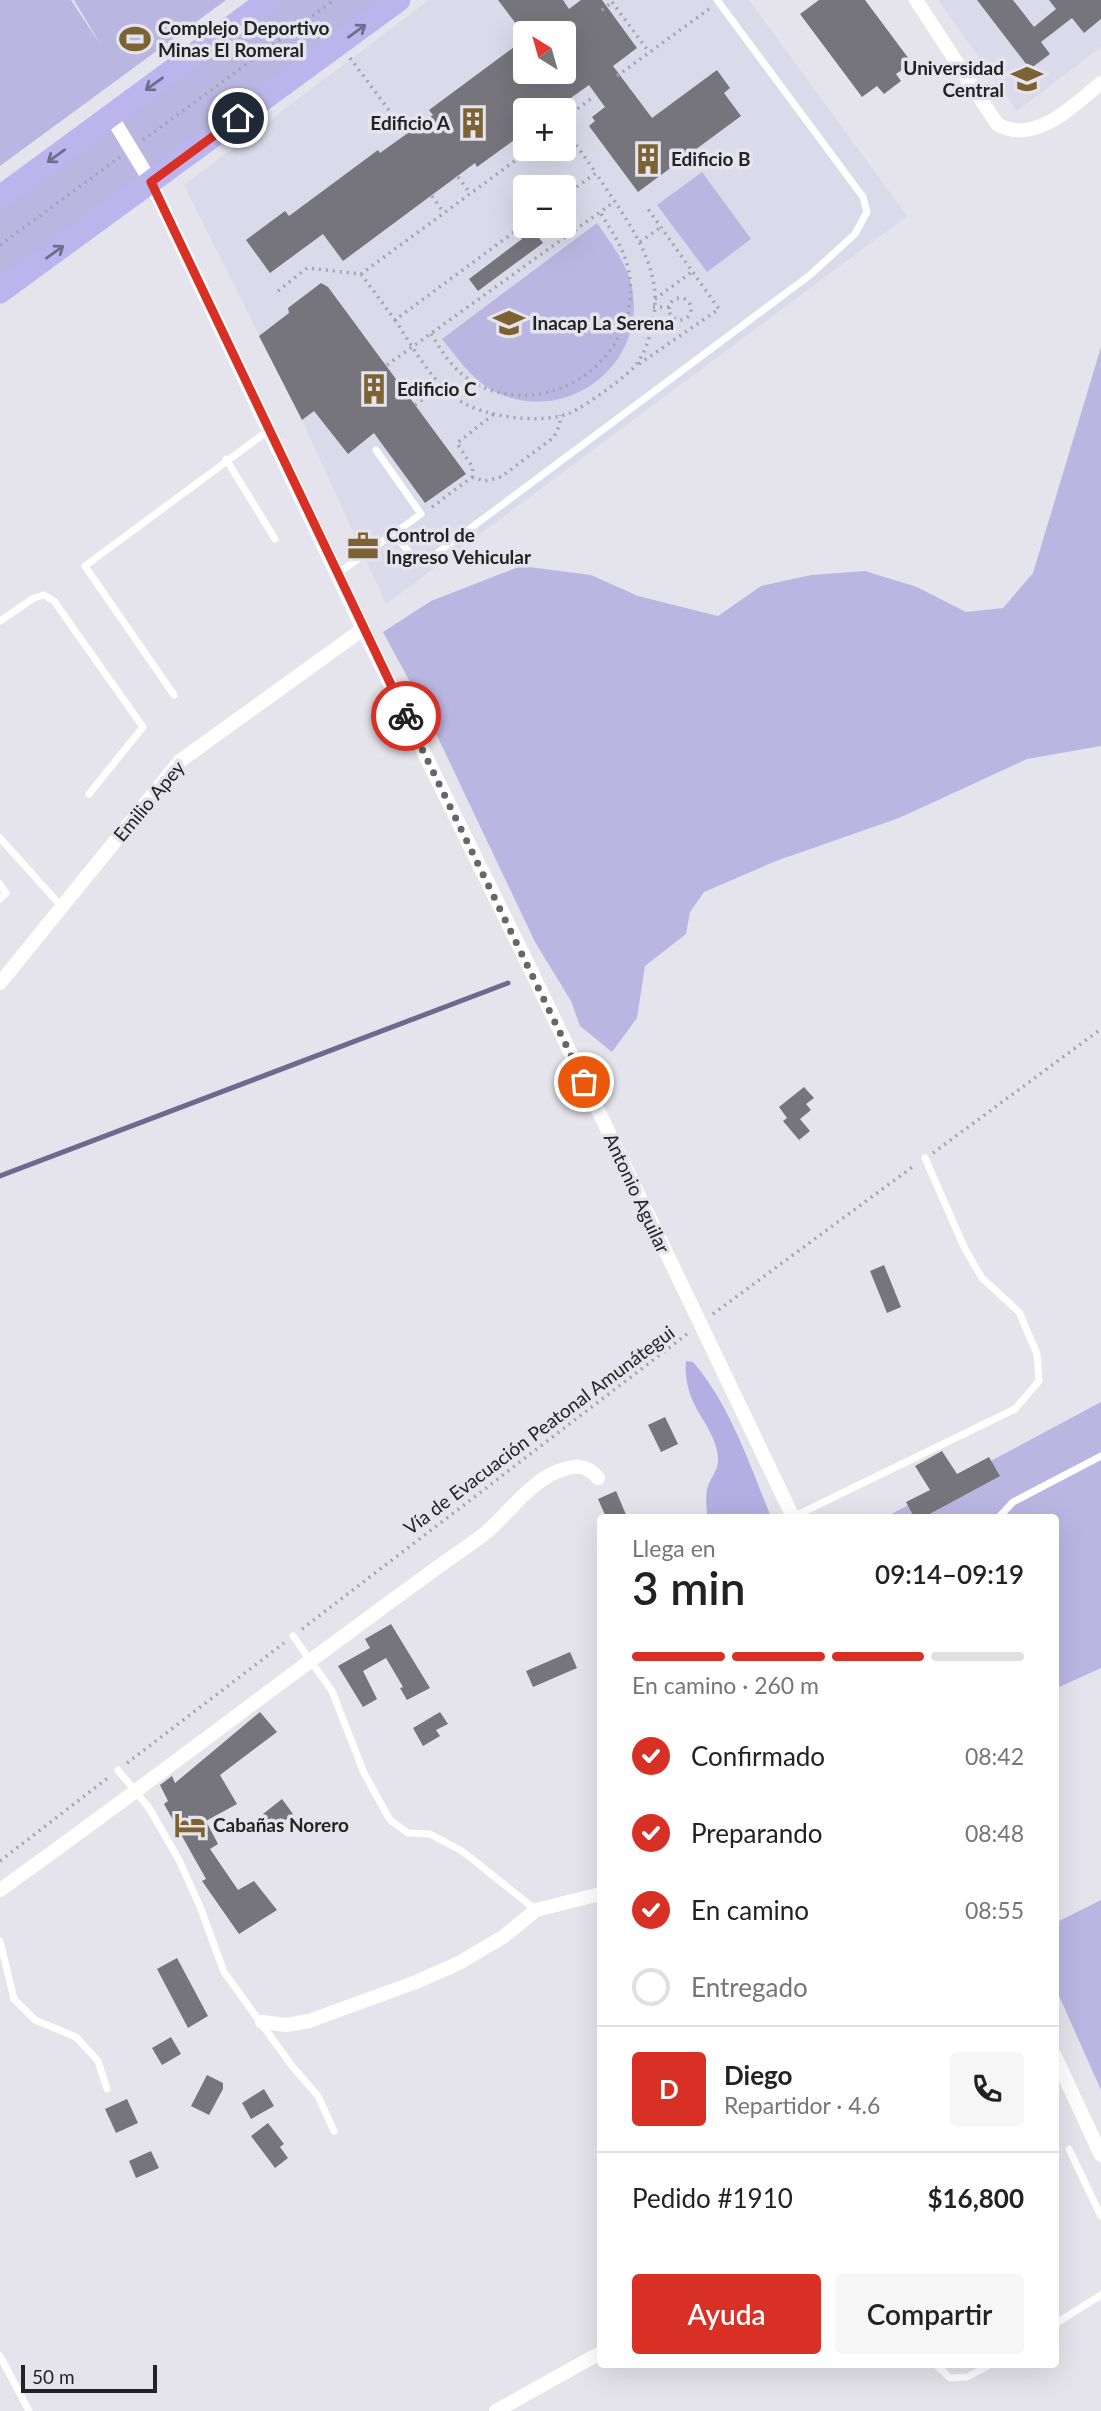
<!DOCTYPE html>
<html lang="es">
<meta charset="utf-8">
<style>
:root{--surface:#fff;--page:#f6f6f6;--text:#222;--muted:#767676;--line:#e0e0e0;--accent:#d93025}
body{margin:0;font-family:Lato,sans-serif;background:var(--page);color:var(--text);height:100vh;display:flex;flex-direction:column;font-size:26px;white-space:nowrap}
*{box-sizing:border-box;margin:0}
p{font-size:23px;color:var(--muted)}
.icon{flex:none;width:38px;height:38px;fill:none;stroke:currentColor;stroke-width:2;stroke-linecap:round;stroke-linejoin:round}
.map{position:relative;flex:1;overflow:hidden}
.panel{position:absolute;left:597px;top:1514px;width:462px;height:854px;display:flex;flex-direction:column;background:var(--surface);border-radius:7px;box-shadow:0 7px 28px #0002}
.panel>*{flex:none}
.needle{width:46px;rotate:323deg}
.fabs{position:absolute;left:513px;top:21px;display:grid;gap:14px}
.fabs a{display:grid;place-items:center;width:63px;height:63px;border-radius:7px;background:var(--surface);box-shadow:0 7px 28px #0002;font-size:35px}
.scale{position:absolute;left:21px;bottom:18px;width:136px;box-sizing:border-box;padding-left:7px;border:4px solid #232326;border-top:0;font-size:19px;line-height:24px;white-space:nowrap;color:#232326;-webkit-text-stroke:5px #e5e4ec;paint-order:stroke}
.pin{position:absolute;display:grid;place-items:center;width:60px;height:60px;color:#fff;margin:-30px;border:4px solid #fff;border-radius:50%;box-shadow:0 2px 7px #0007}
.courier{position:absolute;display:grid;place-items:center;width:70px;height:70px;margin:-35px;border:5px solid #d93025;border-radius:50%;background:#fff;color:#222;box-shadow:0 2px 9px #0007}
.overview em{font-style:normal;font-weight:600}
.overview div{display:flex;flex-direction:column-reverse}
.overview{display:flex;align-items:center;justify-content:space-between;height:119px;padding:0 35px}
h1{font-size:46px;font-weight:600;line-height:52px}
.bar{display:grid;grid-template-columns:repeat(4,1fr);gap:10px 7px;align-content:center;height:84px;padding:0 35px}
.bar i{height:9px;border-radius:5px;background:var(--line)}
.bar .current{background:var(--accent)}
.bar p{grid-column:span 4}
.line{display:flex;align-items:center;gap:18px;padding:0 35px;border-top:2px solid var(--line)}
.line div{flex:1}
.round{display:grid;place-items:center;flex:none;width:74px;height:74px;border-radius:7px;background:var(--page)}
ol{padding:0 35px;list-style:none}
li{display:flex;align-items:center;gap:21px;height:77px}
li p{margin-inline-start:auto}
li .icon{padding:7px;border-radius:50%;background:var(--accent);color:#fff;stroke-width:4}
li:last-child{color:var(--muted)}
li i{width:38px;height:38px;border:4px solid var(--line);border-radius:50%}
.button{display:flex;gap:14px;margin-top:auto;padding:14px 35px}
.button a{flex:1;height:80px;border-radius:7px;background:var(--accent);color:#fff;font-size:28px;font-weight:600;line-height:80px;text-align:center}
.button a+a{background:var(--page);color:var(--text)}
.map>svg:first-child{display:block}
</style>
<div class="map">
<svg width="1101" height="2411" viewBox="0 0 1101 2411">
<rect width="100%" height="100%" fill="#e5e4ec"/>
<path fill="#dbdaea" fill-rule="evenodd" d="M429,0h320l158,216 -521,388 -84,-184 -118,-235zM525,33h39v39h-39zM525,110h39v39h-39zM525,187h39v39h-39z
M938,0h163v47l-84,64z"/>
<path fill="#bab6e2" d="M0,0h71l31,47 -28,-47h152l-226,166z
M277,0h108l-385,283v-80z
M702,172l49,67 -44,33 -50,-67z
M597,223c15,22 33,44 36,71 10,78 -75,134 -143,95 -20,-12 -34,-33 -48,-50z
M1101,347v399l-74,13 -128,59 -123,43 -72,31 -14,20 -4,22 -41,32 -8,52 -25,34 -32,-26 -9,-25 -36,-59 -112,-236 -40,-74 48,-31 90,-35 70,9 47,21 80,20 43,-30 50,-11 54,-4 52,16 49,25 37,-4 30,-35z
M1101,1402v266l-46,21v-172h-169z
M1101,1900v190l-46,-103v-64z"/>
<path fill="#b4afe2" d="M686,1361l7,1c36,41 58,105 78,155h-64c0,-9 -2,-19 0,-27 2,-11 12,-20 11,-31 -1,-34 -36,-51 -32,-98z"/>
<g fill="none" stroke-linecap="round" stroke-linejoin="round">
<path stroke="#6e6a8e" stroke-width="5" d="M0,1176l508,-193"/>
</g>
<path fill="#76757c" d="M498,0h65l6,9 12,-9h21l35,48 -24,18 39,52 65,-48 13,18 -6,5 17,23 -103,76 -49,-66 6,-5 -3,-4 13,-10 -16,-22 -35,25h-29v22l-48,35 -2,-4 -132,98 -20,-27 -53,39 -24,-33 39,-29 4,5 89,-66 2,3 53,-38 -4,-5 96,-71v33h39v-39h-41z
M819,0h46l47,63 -16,11 5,7 -17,13 -7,-8 -15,11 -62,-83z
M977,0h36l21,27 22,-18 -7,-9h52v19l-17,14 -12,-15 -31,24 9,12 -20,15z
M525,224l5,2 13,17 -65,48 -9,-12 53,-40 -6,-8z
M321,283l7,4 138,187 -41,29 -51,-70 -26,21 -34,-43 -12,9 -43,-84 30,-23 -1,-5z
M804,1087l10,11 -8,6 5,6 -11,9 10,12 -11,9 -16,-19 4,-3 -8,-11z
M884,1265l17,42 -14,6 -17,-42z
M665,1417l13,27 -17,8 -13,-27z
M942,1451l15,23 32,-17 11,19 -76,41h-10l-8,-15 24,-12 -15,-24z
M616,1491l11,26h-21l-8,-18z
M391,1624l39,64 -23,12 -7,-12 3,-1 -17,-29 -23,13 14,28 -14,8 -25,-41 32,-18 -5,-9z
M570,1652l7,16 -44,19 -7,-16z
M260,1712l17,20 -57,43 17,29 -31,17 12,23 -8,5 28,41 16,-9 23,29 -38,24 -37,-53 4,-2 -42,-75 4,-3 -8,-16 12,-9 3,7z
M440,1712l8,12 -12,6 4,6 -17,10 -10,-18z
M282,1799l11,15 -19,15 -11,-15z
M177,1958l31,58 -20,12 -31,-59z
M171,2037l10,17 -19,11 -10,-17z
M207,2075l16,8v6l-14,26 -18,-9z
M264,2089l10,17 -23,13 -9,-16z
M127,2099l11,24 -22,10 -11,-24z
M268,2123l16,21 -4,3 8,11 -13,10 -24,-32z
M151,2151l8,17 -23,10 -7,-17z"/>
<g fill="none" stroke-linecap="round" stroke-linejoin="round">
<path stroke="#a4a3aa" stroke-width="3.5" stroke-dasharray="2 5" stroke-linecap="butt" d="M612,2l37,50
M602,10l9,-7
M350,58l47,63
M617,76l92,-67
M564,124l5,-9 23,-17
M564,128l32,45 -32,23
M143,140l191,-140
M458,177l12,16
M432,196l12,17
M640,242l21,-15
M0,245l120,-88
M361,274l34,46 130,-96
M278,291l29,-23 54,6 170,-125
M669 309a11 11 0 1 1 22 0a11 11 0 1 1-22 0Z
M655,299l38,-28
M653,307h16
M395,320c18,27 35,60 62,79 25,18 85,26 113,14 14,-6 60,-38 68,-51 13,-19 20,-54 16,-77 -7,-42 -36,-77 -58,-112
M431,334c11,18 23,37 42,48 78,45 178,-31 154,-118 -5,-19 -17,-35 -27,-52
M639,364l80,-55 -71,-100
M387,365l227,-163
M415,405l27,-20
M472,477l13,4 16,-4 53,-40 6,-13v-9
M432,507l40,-30 1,-9 -16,-25 37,-29
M933,1153l168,-124
M713,1314l202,-149
M302,1629l385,-295
M127,1763l157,-120
M0,1861l109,-84"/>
<path stroke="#fff" stroke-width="7" d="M226,459l49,80
M394,534l19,23h19l378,-282 45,-41 12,-22 -4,-15 -146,-197
M337,574l84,-60 -45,-64
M0,621l34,-23 10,-3 10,6 89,126 -54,67
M174,695l-89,-129 184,-136
M0,838l62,69
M0,884l6,9 -6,6
M793,1517l222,-108 24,-28 -2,-27 -18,-42 -37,-34 -17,-29 -40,-91
M999,1517l14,-15 88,-46
M293,1636l39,55 32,82 26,47 18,13 22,1 32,17 74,59
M118,1770l31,38 30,52 22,49 23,63 68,94 26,30 16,35
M0,1941l14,58 21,21 41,17 22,24 9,28
M1069,2149l32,67
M1055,2324l46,-29
M0,2356l29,55
M935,2364l15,14 17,-1 25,-13"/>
<path stroke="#fff" stroke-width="14" d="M916,0l81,124c37,22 76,-18 104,-41
M111,116l40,66 212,447 162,329 268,559
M0,983l180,-222 183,-132
M0,1890c150,-107 295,-220 445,-328 14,-10 29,-20 43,-31 21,-19 42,-48 68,-59 17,-7 30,-9 42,6
M262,2022l24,3 23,-4 107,-39 43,-19 44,-26 33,-27 64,-16
M1055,2056l46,99
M496,2411l104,-58"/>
<path stroke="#bcb5ed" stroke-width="23" d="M0,197l268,-197
M0,292l399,-292"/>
</g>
<defs><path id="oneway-shaft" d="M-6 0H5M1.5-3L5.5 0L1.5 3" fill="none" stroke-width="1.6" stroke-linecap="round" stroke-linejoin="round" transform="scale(1.75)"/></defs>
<g stroke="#706c8a">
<use href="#oneway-shaft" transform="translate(357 31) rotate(-36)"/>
<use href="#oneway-shaft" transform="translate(154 84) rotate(144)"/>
<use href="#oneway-shaft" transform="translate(56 156) rotate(144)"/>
<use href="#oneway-shaft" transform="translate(55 252) rotate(-36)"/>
</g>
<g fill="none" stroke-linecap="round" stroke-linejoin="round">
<path stroke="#67676b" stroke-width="7" stroke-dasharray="0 12.6" d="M406,716l178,366"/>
<path stroke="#d93025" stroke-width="9" d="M238,118l-87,64 255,534"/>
</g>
<defs>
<symbol id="stadium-bare" viewBox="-9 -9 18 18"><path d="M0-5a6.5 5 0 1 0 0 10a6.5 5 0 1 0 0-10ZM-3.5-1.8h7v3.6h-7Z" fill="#7d6234" stroke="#e5e4ec" stroke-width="2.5" paint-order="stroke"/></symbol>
<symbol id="university-bare" viewBox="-9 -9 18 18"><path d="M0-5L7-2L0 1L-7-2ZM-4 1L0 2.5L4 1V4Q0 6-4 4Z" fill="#7d6234" stroke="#e5e4ec" stroke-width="2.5" paint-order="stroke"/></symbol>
<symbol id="building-bare" viewBox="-9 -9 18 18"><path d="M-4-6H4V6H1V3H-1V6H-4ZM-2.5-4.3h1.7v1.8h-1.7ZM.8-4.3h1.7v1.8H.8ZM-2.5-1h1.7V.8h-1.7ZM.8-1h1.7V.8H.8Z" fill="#7d6234" stroke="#e5e4ec" stroke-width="2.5" paint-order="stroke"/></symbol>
<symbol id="office-bare" viewBox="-9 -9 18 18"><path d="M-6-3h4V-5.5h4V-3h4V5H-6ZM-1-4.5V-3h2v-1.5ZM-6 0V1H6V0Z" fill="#7d6234" stroke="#e5e4ec" stroke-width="2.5" paint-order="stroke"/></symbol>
<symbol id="hotel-bare" viewBox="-9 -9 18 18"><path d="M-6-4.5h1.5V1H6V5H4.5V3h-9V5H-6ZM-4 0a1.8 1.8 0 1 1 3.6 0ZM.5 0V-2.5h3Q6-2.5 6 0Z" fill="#7d6234" stroke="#e5e4ec" stroke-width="2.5" paint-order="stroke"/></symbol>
</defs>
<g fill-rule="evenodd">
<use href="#stadium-bare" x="113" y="17" width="44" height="44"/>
<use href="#university-bare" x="1005" y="57" width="44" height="44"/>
<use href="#building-bare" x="451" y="101" width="44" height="44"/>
<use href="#building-bare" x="626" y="137" width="44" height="44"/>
<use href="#university-bare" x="487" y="301" width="44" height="44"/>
<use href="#building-bare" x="352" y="367" width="44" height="44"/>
<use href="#office-bare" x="341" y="524" width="44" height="44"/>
<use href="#hotel-bare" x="168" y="1803" width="44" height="44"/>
</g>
<g text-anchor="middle" stroke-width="7" stroke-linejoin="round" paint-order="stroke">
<g font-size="19" font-weight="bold" fill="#232326" stroke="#e5e4ec" text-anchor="start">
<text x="158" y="35">Complejo Deportivo<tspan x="158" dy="22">Minas El Romeral</tspan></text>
<text x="1004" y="75" text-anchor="end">Universidad<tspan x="1004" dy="22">Central</tspan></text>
<text x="450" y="130" text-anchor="end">Edificio A</text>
<text x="671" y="166">Edificio B</text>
<text x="532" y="330">Inacap La Serena</text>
<text x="397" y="396">Edificio C</text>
<text x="386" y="542">Control de<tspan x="386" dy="22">Ingreso Vehicular</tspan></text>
<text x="213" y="1832">Cabañas Norero</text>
</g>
<g font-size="19" fill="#232326" stroke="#e5e4ec">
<text transform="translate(149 801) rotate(-50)" y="7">Emilio Apey</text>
<text transform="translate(637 1193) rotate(65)" y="7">Antonio Aguilar</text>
<text transform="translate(539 1430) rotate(-37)" y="7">Vía de Evacuación Peatonal Amunátegui</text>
</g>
</g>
</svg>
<div class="fabs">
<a><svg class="needle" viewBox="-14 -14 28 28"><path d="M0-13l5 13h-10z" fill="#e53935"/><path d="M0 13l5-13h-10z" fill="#767676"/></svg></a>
<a>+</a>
<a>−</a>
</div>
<div class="scale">50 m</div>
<div class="pin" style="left:584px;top:1082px;background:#ea580c"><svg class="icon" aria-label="bag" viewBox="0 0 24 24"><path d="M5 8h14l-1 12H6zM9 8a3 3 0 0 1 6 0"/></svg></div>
<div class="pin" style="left:238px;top:118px;background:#1f2937"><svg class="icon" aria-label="home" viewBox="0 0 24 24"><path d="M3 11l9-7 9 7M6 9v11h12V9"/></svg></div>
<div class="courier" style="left:406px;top:716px"><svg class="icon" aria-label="bike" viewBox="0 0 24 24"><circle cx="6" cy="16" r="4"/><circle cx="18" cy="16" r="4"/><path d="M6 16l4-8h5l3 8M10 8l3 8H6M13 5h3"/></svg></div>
<section class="panel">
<div class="overview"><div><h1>3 min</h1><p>Llega en</p></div><em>09:14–09:19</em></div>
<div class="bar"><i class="current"></i><i class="current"></i><i class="current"></i><i></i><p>En camino · 260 m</p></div>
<ol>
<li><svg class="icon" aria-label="check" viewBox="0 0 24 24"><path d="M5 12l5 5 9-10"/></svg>Confirmado<p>08:42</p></li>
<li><svg class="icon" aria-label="check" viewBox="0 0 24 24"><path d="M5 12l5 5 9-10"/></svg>Preparando<p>08:48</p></li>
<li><svg class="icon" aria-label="check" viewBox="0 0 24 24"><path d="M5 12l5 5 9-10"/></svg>En camino<p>08:55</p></li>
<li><i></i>Entregado</li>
</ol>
<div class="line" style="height:126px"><b class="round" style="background:var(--accent);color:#fff">D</b><div><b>Diego</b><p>Repartidor · 4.6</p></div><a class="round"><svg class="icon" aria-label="phone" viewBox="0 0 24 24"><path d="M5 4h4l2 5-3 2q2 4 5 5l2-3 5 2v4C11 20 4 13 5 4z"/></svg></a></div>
<div class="line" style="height:91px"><div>Pedido #1910</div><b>$16,800</b></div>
<div class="button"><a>Ayuda</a><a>Compartir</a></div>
</section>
</div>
